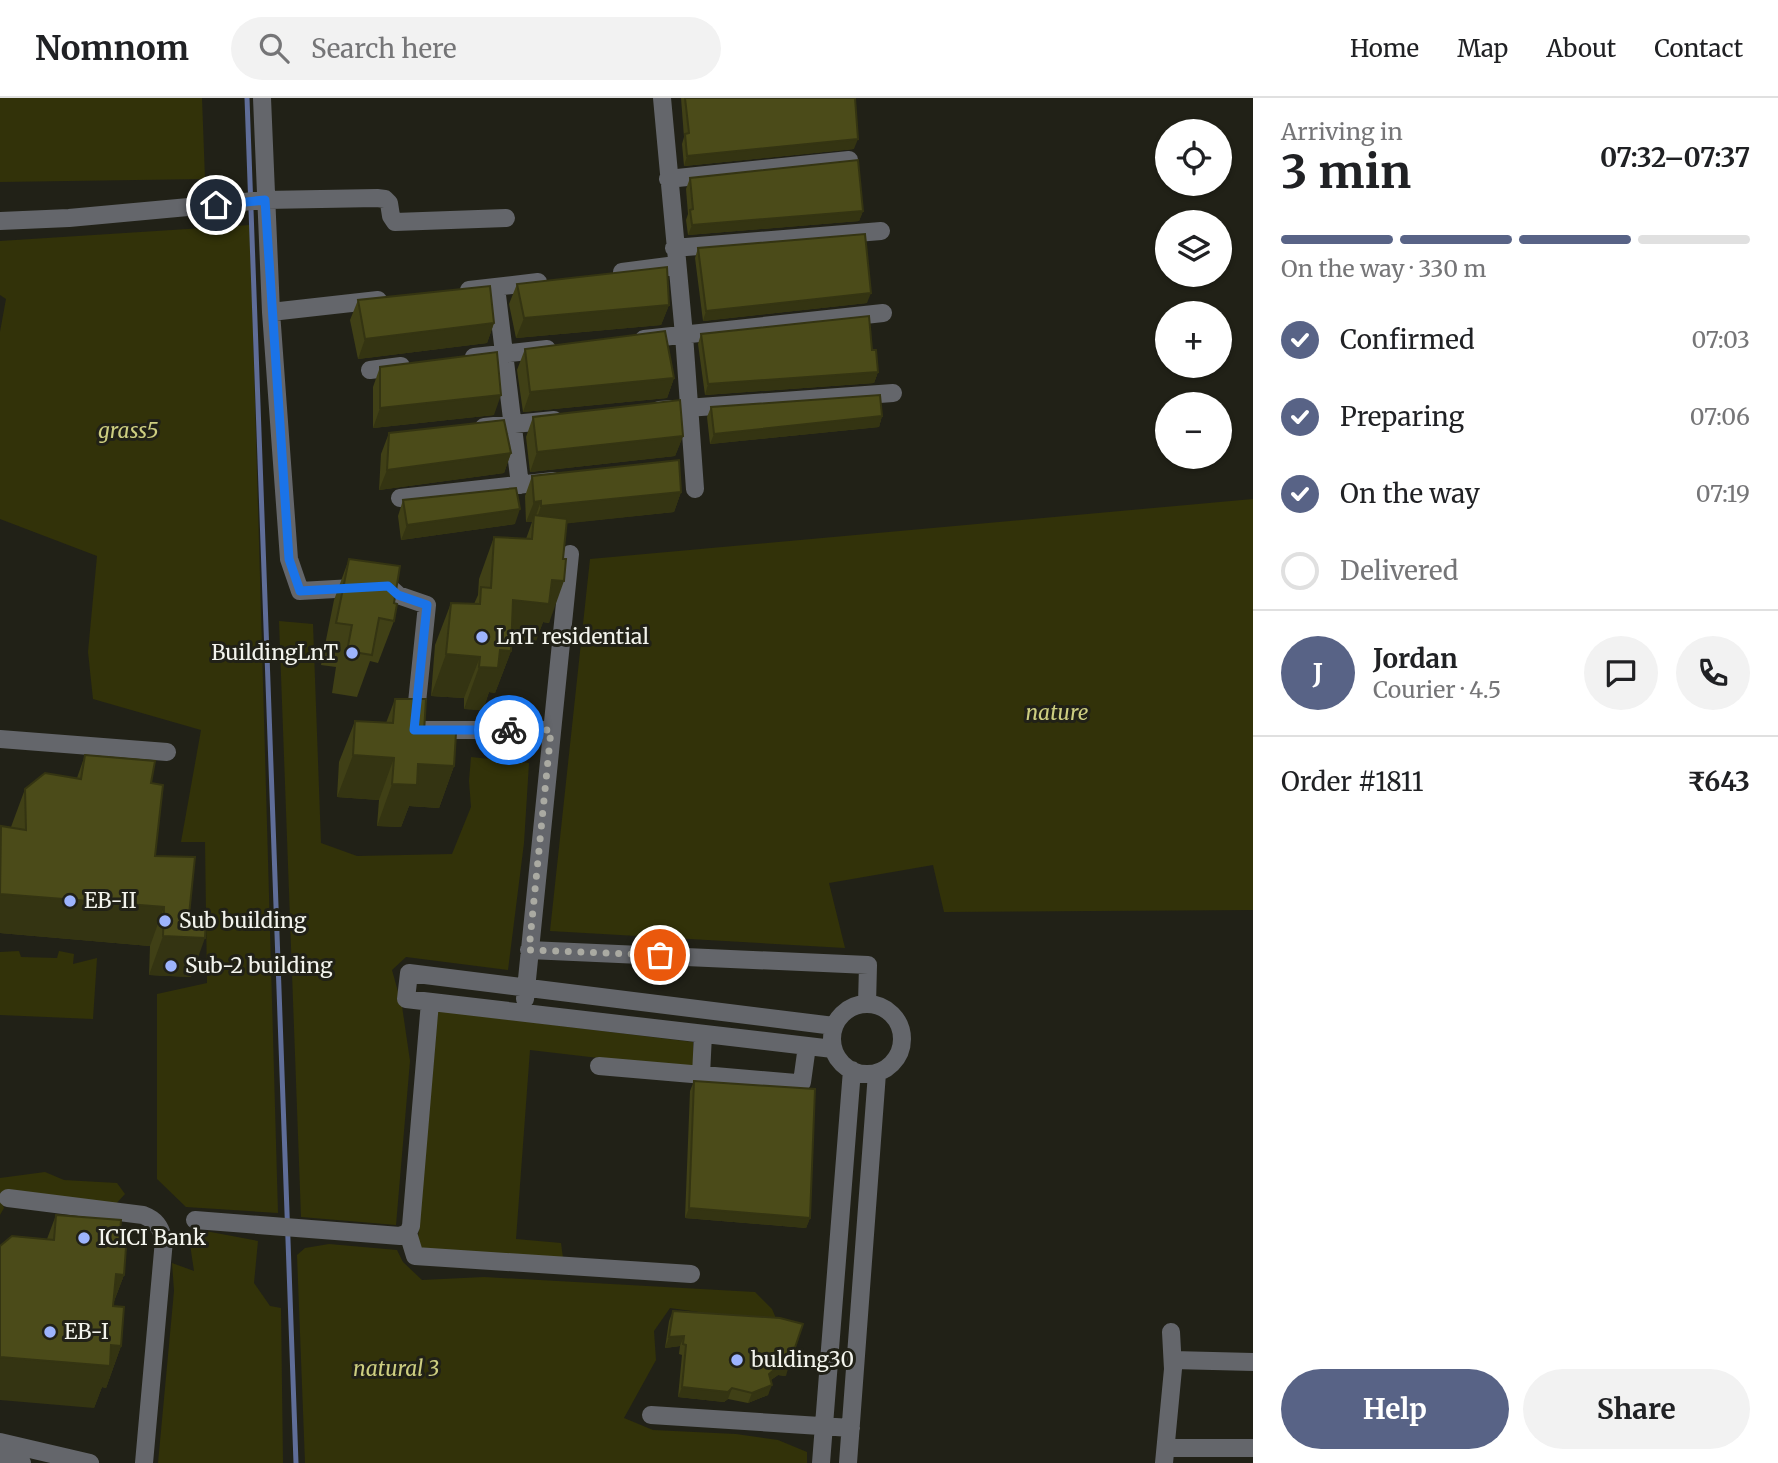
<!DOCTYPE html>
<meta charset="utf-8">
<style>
:root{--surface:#fff;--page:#f2f2f2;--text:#202124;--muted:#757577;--line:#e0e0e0;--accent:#586386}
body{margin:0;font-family:Merriweather,serif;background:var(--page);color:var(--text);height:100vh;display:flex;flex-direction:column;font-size:26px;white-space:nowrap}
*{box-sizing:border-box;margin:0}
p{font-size:23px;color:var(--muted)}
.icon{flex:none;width:38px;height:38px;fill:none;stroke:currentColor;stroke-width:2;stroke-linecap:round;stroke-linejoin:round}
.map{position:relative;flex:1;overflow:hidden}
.side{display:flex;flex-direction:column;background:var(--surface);width:525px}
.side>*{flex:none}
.controls{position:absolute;left:1155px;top:21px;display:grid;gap:14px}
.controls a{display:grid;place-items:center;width:77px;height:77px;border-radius:50%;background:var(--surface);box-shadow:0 2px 5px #0004;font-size:35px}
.pin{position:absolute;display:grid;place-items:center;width:60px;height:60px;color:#fff;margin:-30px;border:4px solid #fff;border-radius:50%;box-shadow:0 2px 7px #0007}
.courier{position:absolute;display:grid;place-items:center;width:70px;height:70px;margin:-35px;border:5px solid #1a73e8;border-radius:50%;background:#fff;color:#222;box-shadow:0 2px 9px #0007}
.summary em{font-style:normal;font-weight:700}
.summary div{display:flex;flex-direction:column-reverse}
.summary{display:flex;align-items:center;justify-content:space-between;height:119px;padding:0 28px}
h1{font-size:46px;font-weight:700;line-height:52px}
.bar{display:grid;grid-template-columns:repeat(4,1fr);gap:10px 7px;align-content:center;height:84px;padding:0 28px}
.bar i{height:9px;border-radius:5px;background:var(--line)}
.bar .current{background:var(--accent)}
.bar p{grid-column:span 4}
.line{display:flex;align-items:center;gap:18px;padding:0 28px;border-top:2px solid var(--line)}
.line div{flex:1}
.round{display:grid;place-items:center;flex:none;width:74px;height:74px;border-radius:37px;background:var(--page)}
ol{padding:0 28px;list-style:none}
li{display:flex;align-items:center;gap:21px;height:77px}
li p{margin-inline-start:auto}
li .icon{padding:7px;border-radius:50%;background:var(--accent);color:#fff;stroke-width:4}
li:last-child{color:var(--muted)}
li i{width:38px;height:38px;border:4px solid var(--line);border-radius:50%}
.cta{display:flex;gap:14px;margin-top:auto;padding:14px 28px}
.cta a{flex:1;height:80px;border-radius:42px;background:var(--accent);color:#fff;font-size:28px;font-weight:700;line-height:80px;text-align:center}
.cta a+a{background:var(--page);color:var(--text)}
header{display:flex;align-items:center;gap:42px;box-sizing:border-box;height:98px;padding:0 35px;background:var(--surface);border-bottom:2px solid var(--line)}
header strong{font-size:33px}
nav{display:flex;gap:38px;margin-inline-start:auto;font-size:24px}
.search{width:490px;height:63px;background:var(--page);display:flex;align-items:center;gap:18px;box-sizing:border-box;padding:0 24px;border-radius:38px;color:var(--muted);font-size:26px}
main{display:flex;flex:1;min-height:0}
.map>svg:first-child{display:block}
</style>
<header>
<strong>Nomnom</strong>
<div class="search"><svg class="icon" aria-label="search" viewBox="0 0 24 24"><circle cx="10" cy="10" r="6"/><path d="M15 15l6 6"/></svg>Search here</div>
<nav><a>Home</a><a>Map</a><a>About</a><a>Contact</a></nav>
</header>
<main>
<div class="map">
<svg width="1253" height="1365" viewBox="0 0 1253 1365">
<rect width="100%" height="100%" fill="#212117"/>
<path fill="#323209" d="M0,0h202l3,81 -205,3z
M250,127l28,988 -92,-6 -29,-28v-185l50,-11 -2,-141h-24l20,-112 -108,-31 -5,-47 9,-96 -97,-37v-187l6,-33 -6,-4v-54z
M1253,401v411l-309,2 -11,-47 -104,18 16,65 -295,-17 40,-372z
M279,523l34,3 8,219 36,13 95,-2 19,-47 -2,-26 2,-24 58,6 -5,80 -16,127 -102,-13 -14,13 10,36 8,55 -14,164 -95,-8z
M19,853l2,6 36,1 2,-7 15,3 -1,10 24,-6 -4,61 -93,-4v-63z
M438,913l255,31v27l-163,-19 -14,189 45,4 2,15 -146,-8z
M45,1074l19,8 53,3 8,11 -11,12 -113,-5 3,7 -4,7v-37z
M200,1132l58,11 -4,42 16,23 11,2 2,155h-125l16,-172 -2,-28 22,8 -6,-40z
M329,1146l68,6 6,12 19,18 62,-3 271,15 17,17 6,14 -108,-15 -16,23 2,29 -32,58 29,12 83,4 42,6 29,12v11h-502l-8,-208 8,-7z"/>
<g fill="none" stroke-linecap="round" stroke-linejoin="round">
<path stroke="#5f6d98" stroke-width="5" d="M247,0l49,1365"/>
<path stroke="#64666b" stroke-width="18" d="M262,0l9,214 18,247 11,32 88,-5 10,9 29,10 -12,117
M662,0l22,237 11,154
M668,81l181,-19
M0,123l69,-3 196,-18 112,-2 8,1 4,4 2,13 4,6 111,-4
M674,150l207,-17
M622,174l54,-7
M496,189l24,198
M469,192l69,-8
M271,214l107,-12
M644,241l239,-26
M474,259l73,-8
M370,272l31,-4
M659,312l234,-17
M484,329l70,-7
M400,400l153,-17
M401,632h150
M0,641l167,13
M529,852l339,15 -1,39
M525,901l45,-445
M430,904l-19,224 -3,7 7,23 276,18
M832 941a35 35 0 1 1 70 0a35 35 0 1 1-70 0Z
M833,951l-427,-50 3,-26 425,53
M599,968l197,17 6,-1 5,-36
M701,977l2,-41
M8,1100l135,17c13,5 17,11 21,25l-20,223
M195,1122l205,16 8,-3
M1173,1262l80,2
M651,1317l200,13
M0,1344l90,21
M1166,1350h87
M0,1360l22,5
M821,1365l31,-393
M848,1365l29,-390
M1164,1365l9,-94 -2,-37"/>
</g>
<path fill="#404016" d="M681,0h174l-1,51 -170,17 -2,-22 2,-7z
M690,80l173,33 -4,10 -171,14 -2,-15 2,-6 -2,-25z
M698,150l169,55 -164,18 -8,-63z
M517,186l152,21 -8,20 -145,13 -7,-34z
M358,202l136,23 -7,20 -129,16 -8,-39z
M701,236l171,16 6,22 -4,11 -169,12 -7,-51z
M525,251l149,29 -7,20 -144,14 -6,-42z
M380,269l114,48 -121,13v-41z
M711,309l171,9 -3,11 -169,17 -3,-27z
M533,319l150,19 -8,20 -145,16 -4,-35z
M389,335l122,20 -7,20 -125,17 2,-36z
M532,378l149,16 -7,20 -107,11 -18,100 -6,-1 -9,24 -23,-2v7l-16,42 -6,-1 -6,18 -19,-1v-11l-33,-2 4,-51 16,-42 23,1 4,-9 1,-16 15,-42 32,2 6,-17h-6l-1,-26z
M403,402l112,24 -114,16 -3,-24z
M349,461l45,44v18l-16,42 -8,-2 -13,36 -25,-4 4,-26 -15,-2 13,-65z
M395,601l59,67 -15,42 -30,-2 -8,21 -24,-1 2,-26 -42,-3 2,-35 16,-41 31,2z
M85,657l66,28 4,73 34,59 2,62 -42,-2 1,-29 -150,-13v-104l1,-3 10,1 14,-38 52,-11z
M694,983l116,137 -4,10 -121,-10 5,-127z
M56,1117l63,31 5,29 -11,29 8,42 -15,42 -4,-1 -8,21 -47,-169z
M673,1213l113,65 -8,-1 -7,5 -3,15 -20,8 -20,-4 -4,3 -46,-5 4,-42 -3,-1 1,-8 -15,2 4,-27z"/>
<path fill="#343412" d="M858,41l-4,10 -170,17 3,-10z
M863,113l-4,10 -171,14 4,-10z
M871,195l-4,10 -164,18 3,-10z
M669,207l-8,20 -145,13 8,-20z
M494,225l-7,20 -129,16 7,-20z
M878,274l-4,11 -169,12 3,-11z
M674,280l-7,20 -144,14 7,-20z
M501,297l-7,20 -121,13 7,-20z
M882,318l-3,11 -169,17 4,-10z
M683,338l-8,20 -145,16 7,-20z
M511,355l-7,20 -125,17 8,-20z
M681,394l-7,20 -140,15 7,-21z
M541,403l-7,20v-6l-2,7h-6l8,-20z
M520,411l-5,15 -114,16 6,-15z
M552,482l12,1 -15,42 -6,-1 -9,24 -36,-4 15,-42z
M500,552l11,1 -16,42 -6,-1 -6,18 -19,-1 15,-42z
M446,556l34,3 -16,41 -33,-2z
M353,657l41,3 -15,42 -42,-3z
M418,666l36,2 -15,42 -30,-2 -8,21 -24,-1 15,-42z
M0,796l164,13 -14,39 -150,-13z
M163,838l42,2 -14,39 -42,-2z
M689,1110l121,10 -4,10 -121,-10z
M116,1176l8,1 -16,42z
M684,1238l-4,10 -15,2 4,-11z
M111,1247l10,1 -15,42 -4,-1 -8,21 -94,-8v-43z
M781,1266l8,1 -3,11 -8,-1 -13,9 4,-10z
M772,1287l-4,10 -20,8 4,-10z
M682,1289l50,1 -4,11 -4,3 -46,-5z"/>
<path fill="#4b4b19" stroke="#343412" stroke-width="2" d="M685,0h170l3,41 -171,17 -2,-22 4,-1z
M858,62l5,51 -171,14 -2,-15 3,-1 -3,-31z
M865,136l6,59 -165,18 -8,-63z
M667,169l2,38 -145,13 -7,-34z
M490,188l4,37 -129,16 -7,-39z
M869,218l3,34h4l2,22 -170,12 -7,-50z
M665,233l9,47 -144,14 -5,-43z
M497,254l4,43 -121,13v-41z
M880,297l2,21 -168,18 -3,-27z
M680,302l3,36 -146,16 -4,-35z
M504,322l7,33 -124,17 2,-37z
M679,362l2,32 -140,14v-5l-7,1 -2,-26z
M516,390l4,21 -113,16 -4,-25z
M534,417l33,4 -4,40h3l-2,22 -12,-1 -3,24 -36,-4 -2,51 -11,-1 -2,18 -19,-1 1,-10 -34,-3 5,-51 29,1 1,-17 10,1 3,-51 38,2z
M349,461l51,7 -6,37 3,1 -3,17 -15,-3 -7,37 -25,-4 5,-26 -16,-2z
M395,601h31l-2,33 32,1 -2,33 -36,-2 -1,21 -25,-1 2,-26 -41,-3 2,-34 38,2z
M85,657l70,6 -4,22 12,2 -8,71 40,1 -6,58 17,1 -1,22 -42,-2 1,-29 -164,-13 1,-68 25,4 -1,-41 20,-16 36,6z
M694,983l121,8 -5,129 -121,-10z
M56,1117l65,5 -2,26 7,1 -2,28 -8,-1 -3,32 11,1 -3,39 -10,-1 -1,21 -110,-9v-111l12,-10 42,4z
M673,1213l107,7 23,6 -14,41 -8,-1 -12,10 3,11 -20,8 -20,-5 -4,4 -46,-5 4,-42 -3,-1 1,-8 -15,1z"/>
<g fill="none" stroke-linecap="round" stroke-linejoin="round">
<path stroke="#aaaaa2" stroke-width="7" stroke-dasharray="0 12.6" d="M509,632h42l-22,220 131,5"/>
<path stroke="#1a73e8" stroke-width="9" d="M216,107l49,-5 24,359 11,32 88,-5 10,9 29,10 -13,125h95"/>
</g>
<g fill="#9db4fd" stroke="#212117" stroke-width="2.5">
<circle cx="482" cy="539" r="7"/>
<circle cx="352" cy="555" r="7"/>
<circle cx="70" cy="803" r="7"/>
<circle cx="165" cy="823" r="7"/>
<circle cx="171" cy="868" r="7"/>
<circle cx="84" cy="1140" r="7"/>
<circle cx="50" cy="1234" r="7"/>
<circle cx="737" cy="1262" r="7"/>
</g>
<g text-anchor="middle" stroke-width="6" stroke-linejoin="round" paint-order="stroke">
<g font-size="21" font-style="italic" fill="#cdce80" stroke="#212117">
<text x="128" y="340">grass5</text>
<text x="1057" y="622">nature</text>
<text x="396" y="1278">natural 3</text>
</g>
<g font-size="21" fill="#f3f4ed" stroke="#212117" text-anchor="start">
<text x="496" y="546">LnT residential</text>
<text x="338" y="562" text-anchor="end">BuildingLnT</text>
<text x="84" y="810">EB-II</text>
<text x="179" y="830">Sub building</text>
<text x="185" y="875">Sub-2 building</text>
<text x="98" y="1147">ICICI Bank</text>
<text x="64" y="1241">EB-I</text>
<text x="751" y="1269">bulding30</text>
</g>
</g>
</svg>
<div class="controls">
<a><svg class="icon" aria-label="locate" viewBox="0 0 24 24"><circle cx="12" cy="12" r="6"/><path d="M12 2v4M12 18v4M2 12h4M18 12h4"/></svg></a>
<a><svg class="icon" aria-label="layers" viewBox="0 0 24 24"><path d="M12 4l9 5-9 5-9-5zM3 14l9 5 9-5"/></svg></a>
<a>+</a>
<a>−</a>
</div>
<div class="pin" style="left:660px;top:857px;background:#ea580c"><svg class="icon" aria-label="bag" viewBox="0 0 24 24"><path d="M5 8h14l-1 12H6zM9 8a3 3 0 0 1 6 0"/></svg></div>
<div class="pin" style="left:216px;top:107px;background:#1f2937"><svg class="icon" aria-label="home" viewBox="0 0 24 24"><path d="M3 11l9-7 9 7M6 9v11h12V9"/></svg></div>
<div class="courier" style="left:509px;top:632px"><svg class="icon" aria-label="bike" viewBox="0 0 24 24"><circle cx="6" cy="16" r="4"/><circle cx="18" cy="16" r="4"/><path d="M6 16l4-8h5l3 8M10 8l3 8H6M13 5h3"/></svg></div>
</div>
<section class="side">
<div class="summary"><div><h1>3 min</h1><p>Arriving in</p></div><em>07:32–07:37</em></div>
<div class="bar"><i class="current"></i><i class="current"></i><i class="current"></i><i></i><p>On the way · 330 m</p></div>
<ol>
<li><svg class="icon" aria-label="check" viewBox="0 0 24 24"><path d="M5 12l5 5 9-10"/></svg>Confirmed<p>07:03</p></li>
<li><svg class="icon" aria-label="check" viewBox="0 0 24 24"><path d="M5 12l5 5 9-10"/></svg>Preparing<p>07:06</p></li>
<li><svg class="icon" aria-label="check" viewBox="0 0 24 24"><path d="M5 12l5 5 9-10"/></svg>On the way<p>07:19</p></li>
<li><i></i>Delivered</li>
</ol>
<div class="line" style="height:126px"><b class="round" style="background:var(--accent);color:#fff">J</b><div><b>Jordan</b><p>Courier · 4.5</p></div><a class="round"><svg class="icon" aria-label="chat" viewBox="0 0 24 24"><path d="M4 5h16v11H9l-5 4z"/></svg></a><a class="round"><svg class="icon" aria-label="phone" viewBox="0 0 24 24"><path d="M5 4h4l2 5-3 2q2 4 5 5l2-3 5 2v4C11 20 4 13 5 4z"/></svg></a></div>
<div class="line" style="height:91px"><div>Order #1811</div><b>₹643</b></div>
<div class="cta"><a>Help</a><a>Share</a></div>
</section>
</main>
